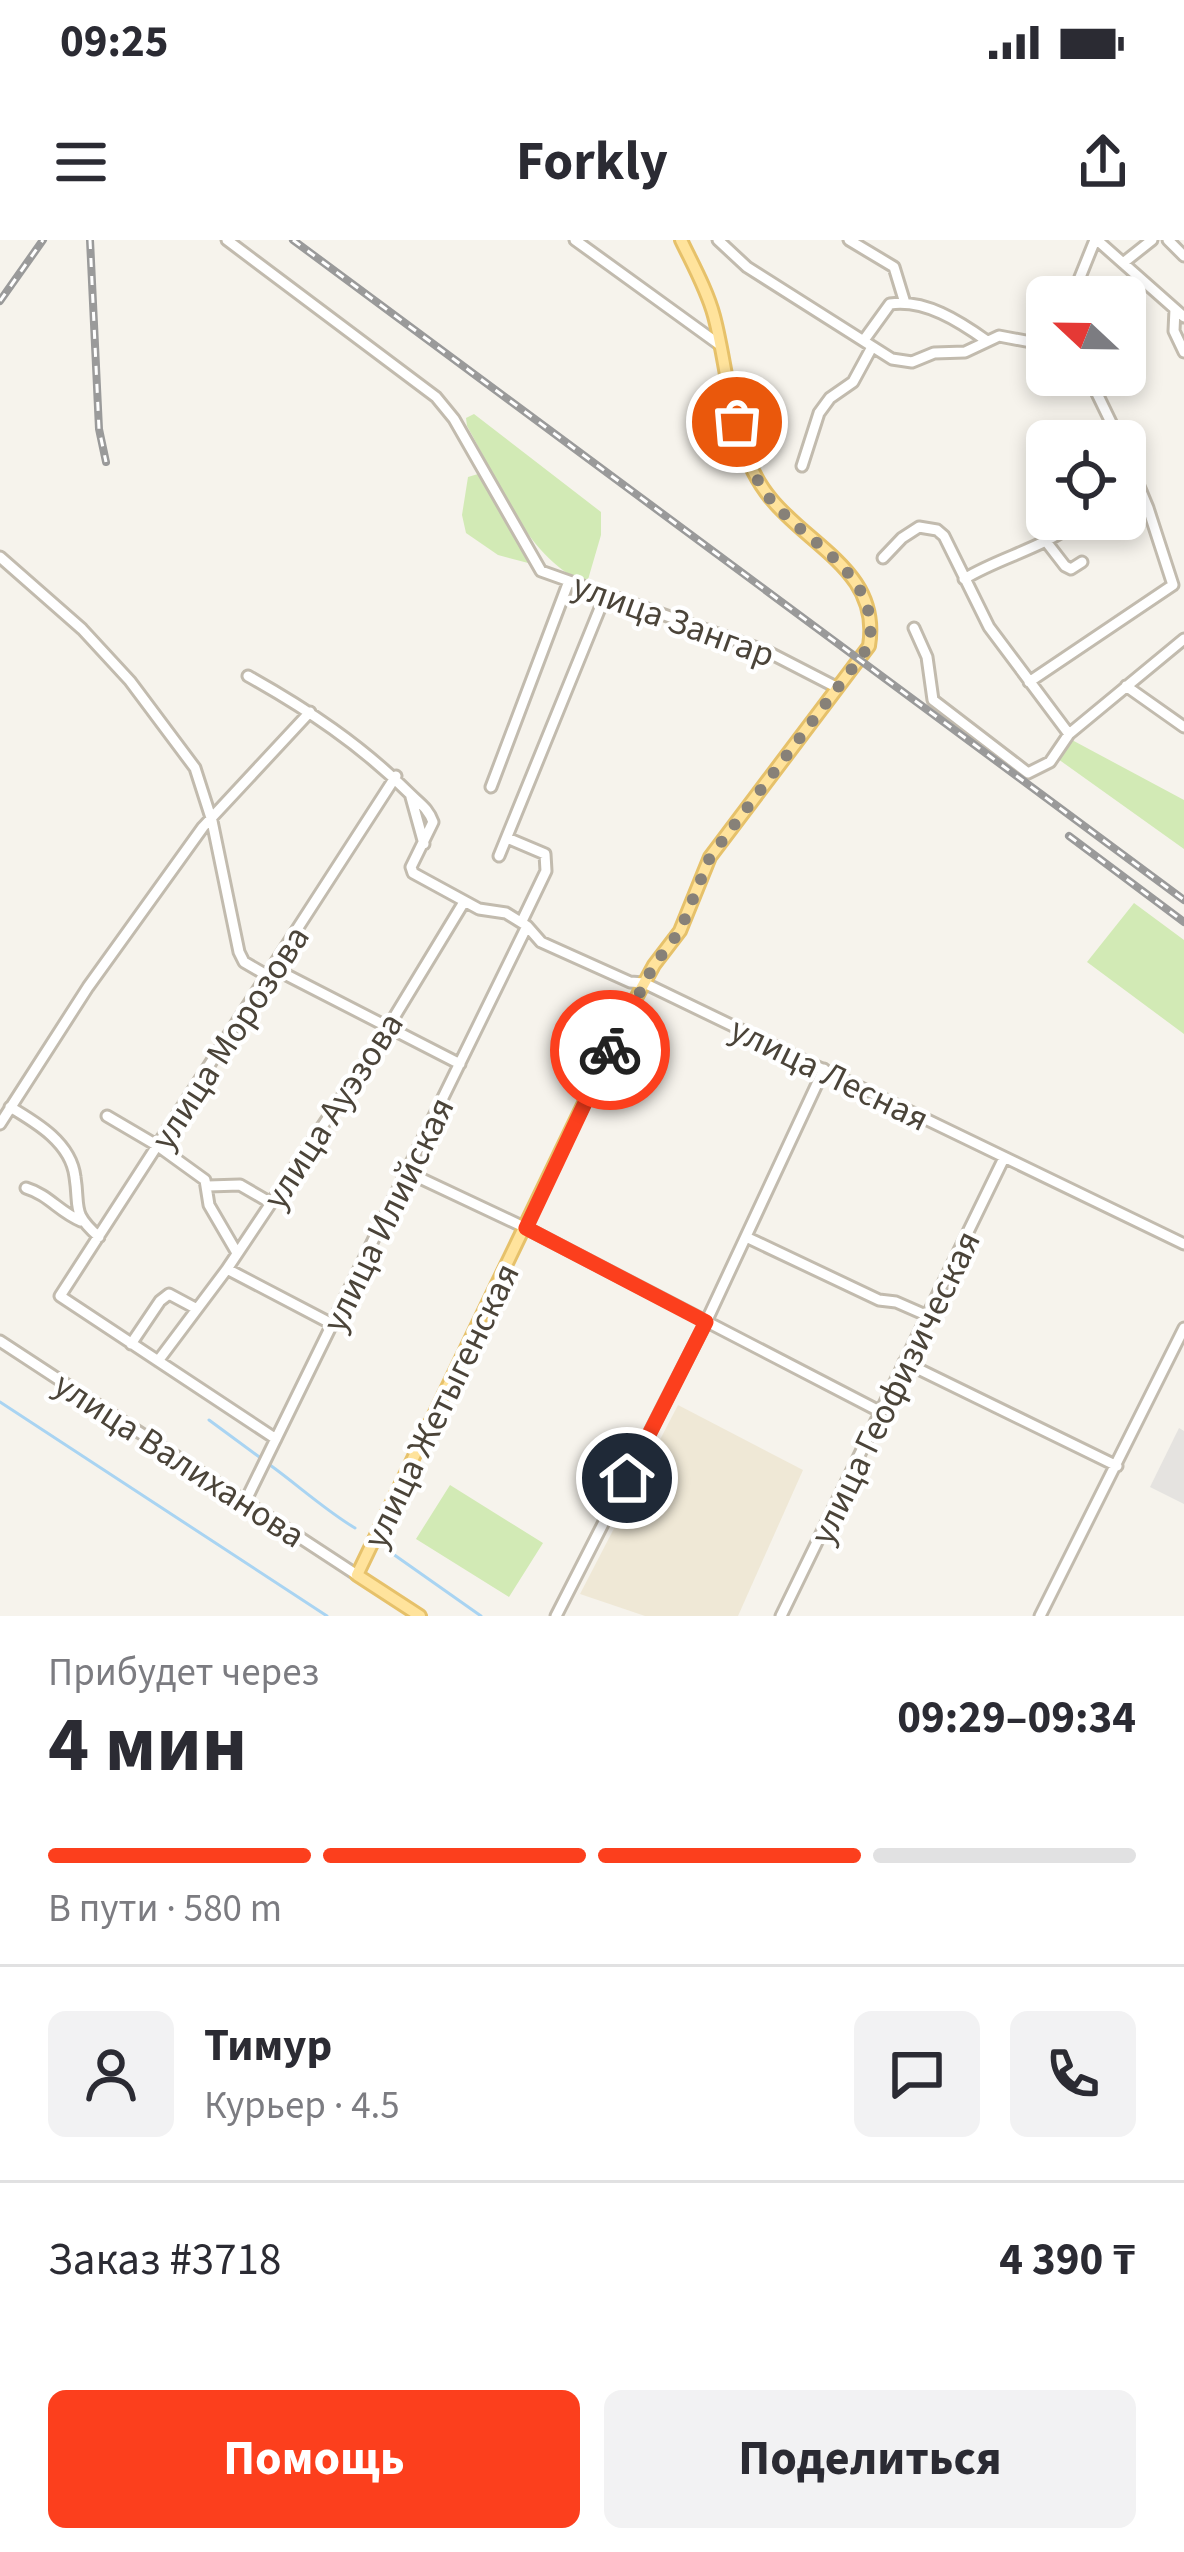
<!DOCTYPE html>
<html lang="ru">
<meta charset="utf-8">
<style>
:root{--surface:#fff;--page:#f2f2f3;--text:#2b2b33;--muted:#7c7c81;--line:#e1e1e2;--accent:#fc3f1d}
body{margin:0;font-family:"Source Sans 3",sans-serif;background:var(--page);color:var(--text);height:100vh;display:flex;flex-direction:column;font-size:45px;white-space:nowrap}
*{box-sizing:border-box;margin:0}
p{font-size:39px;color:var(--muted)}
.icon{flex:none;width:66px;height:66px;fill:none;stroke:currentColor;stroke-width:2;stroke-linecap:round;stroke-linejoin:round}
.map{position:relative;height:1376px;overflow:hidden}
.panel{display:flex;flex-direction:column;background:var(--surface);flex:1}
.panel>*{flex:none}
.needle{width:78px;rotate:292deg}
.tools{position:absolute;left:1026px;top:36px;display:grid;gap:24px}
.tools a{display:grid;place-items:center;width:120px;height:120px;border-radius:18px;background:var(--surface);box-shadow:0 6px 18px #0003;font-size:60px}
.pin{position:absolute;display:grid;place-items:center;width:102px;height:102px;color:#fff;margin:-51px;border:6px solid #fff;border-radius:50%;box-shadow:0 3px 12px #0007}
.courier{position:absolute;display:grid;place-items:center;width:120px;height:120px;margin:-60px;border:9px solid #fc3f1d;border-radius:50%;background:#fff;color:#222;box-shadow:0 3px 15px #0007}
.overview em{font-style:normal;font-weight:700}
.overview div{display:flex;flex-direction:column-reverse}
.overview{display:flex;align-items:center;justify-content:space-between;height:204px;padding:0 48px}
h1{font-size:78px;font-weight:700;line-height:90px}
.bar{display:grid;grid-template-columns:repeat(4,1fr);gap:18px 12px;align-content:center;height:144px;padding:0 48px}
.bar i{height:15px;border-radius:9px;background:var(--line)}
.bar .current{background:var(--accent)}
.bar p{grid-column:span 4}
.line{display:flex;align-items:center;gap:30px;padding:0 48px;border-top:3px solid var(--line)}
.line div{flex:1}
.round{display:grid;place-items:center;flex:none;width:126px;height:126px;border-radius:18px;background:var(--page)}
.button{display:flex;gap:24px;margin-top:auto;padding:24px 48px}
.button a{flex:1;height:138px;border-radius:18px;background:var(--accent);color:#fff;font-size:48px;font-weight:700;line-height:138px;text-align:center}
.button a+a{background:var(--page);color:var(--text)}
.status{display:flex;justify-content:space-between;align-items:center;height:84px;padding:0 60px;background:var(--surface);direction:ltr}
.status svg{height:33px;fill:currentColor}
header{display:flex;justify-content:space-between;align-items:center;height:156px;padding:0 48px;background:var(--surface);font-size:54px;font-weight:700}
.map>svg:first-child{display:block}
</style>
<div class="status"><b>09:25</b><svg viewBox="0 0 49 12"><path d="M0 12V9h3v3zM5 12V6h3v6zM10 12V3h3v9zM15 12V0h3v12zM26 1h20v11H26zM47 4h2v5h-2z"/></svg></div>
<header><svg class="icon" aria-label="menu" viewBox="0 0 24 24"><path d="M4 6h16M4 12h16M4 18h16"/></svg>Forkly<svg class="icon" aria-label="share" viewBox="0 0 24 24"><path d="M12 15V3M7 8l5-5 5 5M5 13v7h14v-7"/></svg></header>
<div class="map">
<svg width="1184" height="1376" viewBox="0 0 1184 1376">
<rect width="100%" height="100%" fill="#f6f3ec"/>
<path fill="#efe8d6" d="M678,1165l125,65 -65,146h-93l-65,-22z"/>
<path fill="#d2eab5" d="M474,174l127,98v23l-14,48c-59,-21 -90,-105 -120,-157l-1,-8z
M478,234l5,2 49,88 -34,-9 -32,-22 -4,-18 6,-38z
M1072,500l112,60v49l-126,-90z
M1134,663l50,37v94l-97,-72z
M450,1245l93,58 -34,54 -93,-58z"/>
<path fill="#e5e3e0" d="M1179,1188l5,3v73l-34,-17z"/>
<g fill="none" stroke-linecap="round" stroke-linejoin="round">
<path stroke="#a9d4f2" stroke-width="3" d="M0,1162l327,214
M209,1180l53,39
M270,1225c29,21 55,45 85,63
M393,1314l88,62"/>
<defs>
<path id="minor" d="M227,0l209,157 18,22 87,152 227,81 68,35
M575,0l145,105
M718,0l29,27 145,92 20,3 22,-9 31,-1 34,-16 48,9
M849,0l45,27 11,36
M1097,0l87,77
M1168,0l16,16
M1123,23l29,-23
M1072,57l23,-57
M1175,69l-1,22 10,21
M864,100l26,-36c35,-5 69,17 97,37
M1088,135l32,66
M1125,213l23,55 25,77
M802,226l17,-53 11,-15 23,-16 19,-35
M1048,304l17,22 6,3 11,-7
M0,317l82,72 48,52 65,87 17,53 27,131 5,10 24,14
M883,318l19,-20 17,-11 18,3 7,6 45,91 80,107 -19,28 -22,11 -95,-73 -6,-43 -13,-29
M964,339c38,-23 76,-29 112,-57
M248,436c59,33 113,69 161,117 11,11 19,15 24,29l-22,45 2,6 66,36 27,4 21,13 14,16 89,40 14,1 540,261
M1029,442l144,-97
M1126,446l58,41
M1069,494l115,-95
M491,547l78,-206
M411,557l13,47
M507,598l38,16 1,17 -24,50
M499,616l106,-260
M273,728l187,96
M10,867c27,16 61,36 65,70 5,32 -4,35 24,60
M107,876l51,30 47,34 4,25 28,48
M0,884l88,-137 115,-160 107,-115
M407,932l119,56 355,184
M208,946l32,-1 31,18
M26,948c23,7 33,24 55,33
M746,997l133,63 17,2 32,14
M334,1085l-107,-56 157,-235 80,-132
M0,1101l357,234
M131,1104l29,-43 9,-7 28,15
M158,1121l69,-92
M904,1122l213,104
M276,1199l-216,-143 336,-520
M245,1262l282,-576
M556,1376l150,-294 118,-253
M781,1376l223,-458
M1040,1376l144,-288"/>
<path id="major" d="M420,1376l-63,-41 265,-551 32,-59 26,-34 30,-74 159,-211c12,-73 -57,-98 -97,-146 -42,-49 -42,-124 -58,-184 -7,-26 -21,-51 -33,-76"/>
</defs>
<use href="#minor" stroke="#c2bbae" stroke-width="15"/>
<use href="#major" stroke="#e6c16a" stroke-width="16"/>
<use href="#minor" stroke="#fff" stroke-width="9"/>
<use href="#major" stroke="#ffe39c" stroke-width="10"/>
<defs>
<path id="rail" d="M90,0l9,189 7,33
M293,0l891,660
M0,61l43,-61
M1069,596l115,86"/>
</defs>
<use href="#rail" stroke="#9a9a9a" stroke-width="8"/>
<use href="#rail" stroke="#fff" stroke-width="3" stroke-dasharray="9" stroke-linecap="butt"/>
</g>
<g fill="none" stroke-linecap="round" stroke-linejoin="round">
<path stroke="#878178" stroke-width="12" stroke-dasharray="0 21.6" d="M610,810l44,-85 26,-34 30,-74 159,-211c13,-72 -60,-100 -99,-147 -17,-22 -27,-50 -33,-77"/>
<path stroke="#fc3f1d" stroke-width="15" d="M610,810l-84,178 180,94 -79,156"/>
</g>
<g text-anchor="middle" stroke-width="9" stroke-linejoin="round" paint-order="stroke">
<g font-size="36" fill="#4b4439" stroke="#fff">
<text transform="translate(674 379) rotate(20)" y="13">улица Зангар</text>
<text transform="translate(229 797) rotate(-57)" y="13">улица Морозова</text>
<text transform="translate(830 833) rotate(26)" y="13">улица Лесная</text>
<text transform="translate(332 870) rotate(-57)" y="13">улица Ауэзова</text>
<text transform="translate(387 974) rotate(-64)" y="13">улица Илийская</text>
<text transform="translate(894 1147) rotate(-64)" y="13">улица Геофизическая</text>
<text transform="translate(440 1165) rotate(-64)" y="13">улица Жетыгенская</text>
<text transform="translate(180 1219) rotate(33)" y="13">улица Валиханова</text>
</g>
</g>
</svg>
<div class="tools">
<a><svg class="needle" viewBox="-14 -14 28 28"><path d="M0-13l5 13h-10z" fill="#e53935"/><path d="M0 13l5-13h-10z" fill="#7c7c81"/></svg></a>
<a><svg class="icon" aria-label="locate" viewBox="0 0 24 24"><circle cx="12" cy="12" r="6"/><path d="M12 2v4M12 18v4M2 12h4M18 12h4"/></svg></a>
</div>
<div class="pin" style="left:737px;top:182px;background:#ea580c"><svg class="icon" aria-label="bag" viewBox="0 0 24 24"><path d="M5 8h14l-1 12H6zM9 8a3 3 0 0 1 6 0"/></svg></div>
<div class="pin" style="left:627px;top:1238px;background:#1f2937"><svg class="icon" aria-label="home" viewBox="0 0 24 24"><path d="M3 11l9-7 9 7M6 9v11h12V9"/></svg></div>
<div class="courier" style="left:610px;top:810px"><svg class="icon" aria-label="bike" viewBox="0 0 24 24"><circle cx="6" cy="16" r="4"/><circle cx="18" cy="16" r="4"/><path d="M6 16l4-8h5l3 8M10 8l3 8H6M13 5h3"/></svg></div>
</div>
<section class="panel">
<div class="overview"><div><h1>4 мин</h1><p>Прибудет через</p></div><em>09:29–09:34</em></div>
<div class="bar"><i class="current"></i><i class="current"></i><i class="current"></i><i></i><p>В пути · 580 m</p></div>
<div class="line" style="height:216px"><a class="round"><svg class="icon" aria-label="person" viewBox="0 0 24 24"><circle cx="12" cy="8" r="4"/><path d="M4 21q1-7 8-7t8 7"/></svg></a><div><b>Тимур</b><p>Курьер · 4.5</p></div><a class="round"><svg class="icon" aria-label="chat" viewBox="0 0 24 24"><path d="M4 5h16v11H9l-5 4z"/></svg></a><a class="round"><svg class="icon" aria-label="phone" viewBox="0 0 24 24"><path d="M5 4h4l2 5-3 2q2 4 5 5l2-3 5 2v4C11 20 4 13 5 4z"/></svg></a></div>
<div class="line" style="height:156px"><div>Заказ #3718</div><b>4 390 ₸</b></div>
<div class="button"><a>Помощь</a><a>Поделиться</a></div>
</section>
